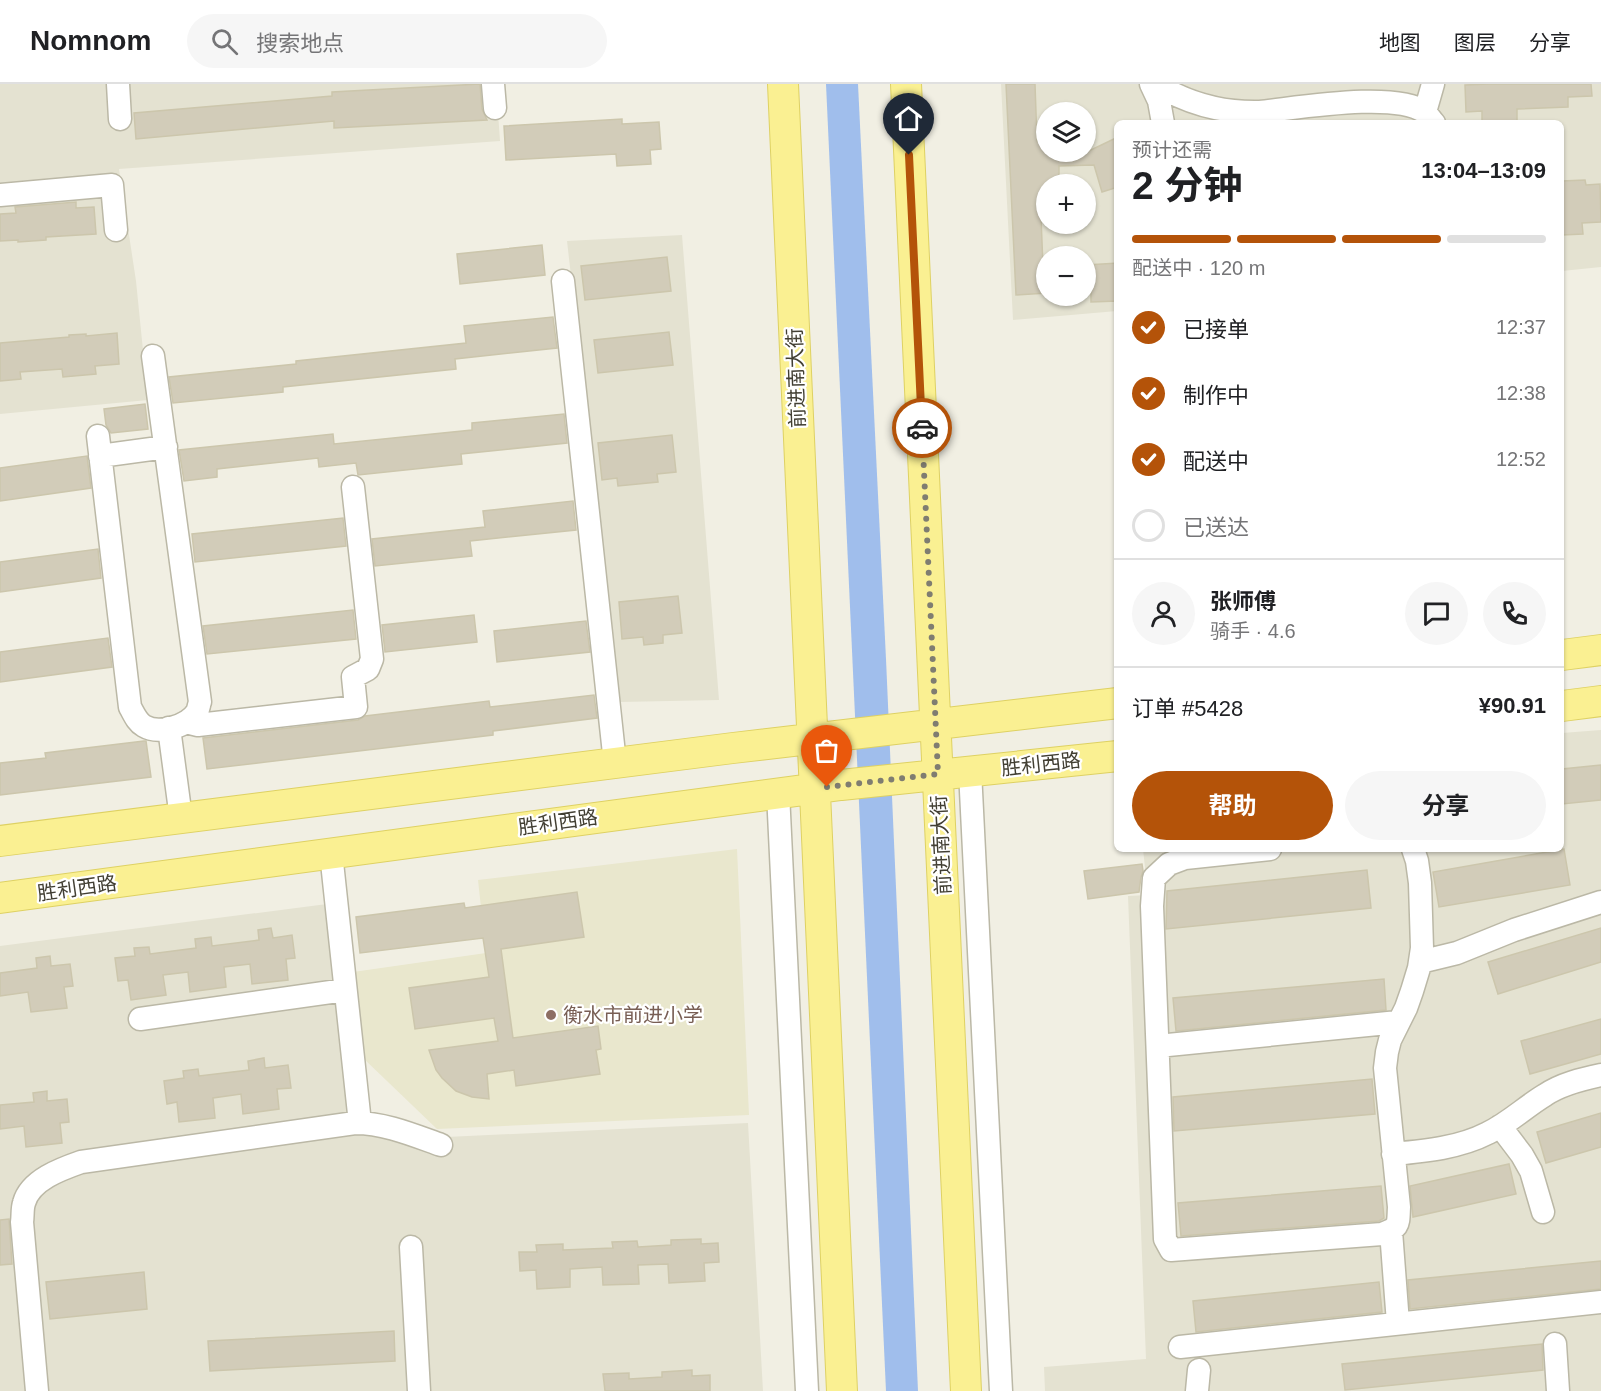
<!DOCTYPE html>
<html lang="zh">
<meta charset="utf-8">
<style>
:root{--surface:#fff;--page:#f6f6f6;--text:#202124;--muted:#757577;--line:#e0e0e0;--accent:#b45309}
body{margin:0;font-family:Arial,"Noto Sans SC",sans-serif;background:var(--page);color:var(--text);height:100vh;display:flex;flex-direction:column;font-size:22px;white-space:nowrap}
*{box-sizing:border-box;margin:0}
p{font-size:20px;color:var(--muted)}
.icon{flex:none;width:33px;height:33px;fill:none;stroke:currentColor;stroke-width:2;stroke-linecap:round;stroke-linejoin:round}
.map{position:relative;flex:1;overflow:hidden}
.details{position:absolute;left:1114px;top:36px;width:450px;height:732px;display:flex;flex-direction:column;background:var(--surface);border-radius:9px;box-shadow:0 2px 4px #0004}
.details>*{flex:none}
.tools{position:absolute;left:1036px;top:18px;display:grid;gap:12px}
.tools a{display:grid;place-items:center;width:60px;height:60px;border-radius:50%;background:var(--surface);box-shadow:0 2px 4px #0004;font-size:30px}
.pin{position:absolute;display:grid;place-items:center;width:51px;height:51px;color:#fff;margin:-62px -26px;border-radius:50% 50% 50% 0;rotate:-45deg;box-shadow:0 0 6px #0007}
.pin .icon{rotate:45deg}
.courier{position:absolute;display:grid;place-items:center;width:60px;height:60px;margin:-30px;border:4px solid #b45309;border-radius:50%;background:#fff;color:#222;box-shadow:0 2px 8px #0007}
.head em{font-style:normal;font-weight:700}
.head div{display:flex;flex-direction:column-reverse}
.head{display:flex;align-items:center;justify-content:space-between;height:102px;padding:0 18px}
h1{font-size:39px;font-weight:700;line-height:45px}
.bar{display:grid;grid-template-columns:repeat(4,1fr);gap:9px 6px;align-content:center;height:72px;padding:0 18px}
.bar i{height:8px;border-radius:4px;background:var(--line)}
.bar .on{background:var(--accent)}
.bar p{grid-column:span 4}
.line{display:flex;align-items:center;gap:15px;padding:0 18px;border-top:2px solid var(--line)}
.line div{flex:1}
.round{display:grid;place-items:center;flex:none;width:63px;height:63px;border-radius:32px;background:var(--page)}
ol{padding:0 18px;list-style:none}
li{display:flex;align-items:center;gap:18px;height:66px}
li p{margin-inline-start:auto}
li .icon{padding:6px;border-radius:50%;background:var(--accent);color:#fff;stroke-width:4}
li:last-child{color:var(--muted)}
li i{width:33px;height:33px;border:3px solid var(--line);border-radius:50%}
.cta{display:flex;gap:12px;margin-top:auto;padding:12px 18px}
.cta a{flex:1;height:69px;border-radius:36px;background:var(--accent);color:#fff;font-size:24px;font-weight:700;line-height:69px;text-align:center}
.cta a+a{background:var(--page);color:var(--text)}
header{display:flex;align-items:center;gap:36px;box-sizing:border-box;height:84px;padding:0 30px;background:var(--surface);border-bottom:2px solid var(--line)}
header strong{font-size:28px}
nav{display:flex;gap:33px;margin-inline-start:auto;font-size:21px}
.search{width:420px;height:54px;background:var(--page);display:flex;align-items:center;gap:15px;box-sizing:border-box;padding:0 21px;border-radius:33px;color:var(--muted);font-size:22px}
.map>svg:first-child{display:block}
</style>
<header>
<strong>Nomnom</strong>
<div class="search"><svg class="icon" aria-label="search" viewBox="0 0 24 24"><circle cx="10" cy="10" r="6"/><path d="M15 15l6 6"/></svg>搜索地点</div>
<nav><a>地图</a><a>图层</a><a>分享</a></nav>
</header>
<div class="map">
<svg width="1601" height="1307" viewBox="0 0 1601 1307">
<rect width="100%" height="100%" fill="#f1efe3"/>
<path fill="#e4e2d1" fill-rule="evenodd" d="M0,0h496l4,57 -381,28 17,112 12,119 -148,14z
M1001,0h600v183l-39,4v-148h-444l-1,188 -104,9zM1047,28h39v40h-39zM1047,100h39v40h-39zM1047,172h39v40h-39z
M682,151l37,465 -99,2 -53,-461z
M1601,646v661h-556l-1,-24 102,-8 -18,-463 20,-1 -5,-46h419v-116z
M327,820l26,230 31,-1 20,6 344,-16 15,268h-763v-445z"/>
<path fill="#e9e7cd" d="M737,765l12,266 -312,14 -74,-71 -10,-86 133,-19 -8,-73z"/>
<path fill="#a0beec" d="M826,0h32l28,575 32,732h-32z"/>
<path fill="#d2ccb9" stroke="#ccc6ac" stroke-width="1.5" d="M480,0l2,25 5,11 -153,8v-7l-198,18 -2,-26 198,-17v-4z
M1006,0h29l2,57 10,-1v12h39v-2h5l27,-13v50l-16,5 -8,-27 -35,1v18h-12v8h-7l3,75 4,-1v27l-31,2z
M1488,0h103l1,12 -24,1v10l-51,2v14h-35v-12l-16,1 -1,-27z
M622,35v5l37,-2 2,27 -11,1 1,14 -34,2 -1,-12 -110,6 -2,-34z
M1585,96l1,5 14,-1 1,38 -19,1 1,11 -21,1v-54z
M76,118v6l18,-1 2,27 -50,3v3l-28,2v-2l-18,1v-27l16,-1 -1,-6z
M542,161l3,30 -85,9 -3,-30z
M667,173l4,34 -86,9 -4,-34z
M1118,179v38l-27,1v-11l-5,1v-27z
M553,233l4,31 -102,11 1,10 -173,18v5l-110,11 -4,-26 127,-13v-3l170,-18 -2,-17z
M669,248l4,33 -75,8 -4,-33z
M117,249l2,31 -24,2 1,8 -33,3 -1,-8 -42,3 1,7 -21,2v-38l69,-6v-2l17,-1v2z
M145,320l3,25 -37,4 -5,-8 -2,-16z
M564,330l3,29 -106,11 1,10 -104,11 -2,-12 -37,4 -1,-9 -101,11v8l-33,4 -5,-31 154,-16 1,10 138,-14v-7z
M672,351l4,37 -19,2 1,8 -40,4 -1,-8 -15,2 -4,-37z
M87,372l4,32 -91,13v-33z
M573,417l3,29 -106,11 2,15 -97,10 -3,-27 113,-12 -2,-16z
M343,434l3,28 -151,16 -3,-28z
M98,465l3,29 -101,14v-30z
M678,512l4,37 -19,2v8l-19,2 -1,-8 -21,2 -3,-37z
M353,526l3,29 -149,15 -4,-28z
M474,531l3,27 -92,10 -3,-27z
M586,537l4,31 -93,10 -3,-31z
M108,554l4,29 -112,15v-30z
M594,611l3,23 -104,13v4l-286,34 -4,-31 155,-18 7,-4 124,-15 1,6z
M144,657h2l5,36 -151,18v-32l46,-5 -1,-5z
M1601,681v35l-39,4v-35z
M1564,765l6,36 -131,22 -6,-35z
M1142,780l1,7 -2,6 -2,15 -51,7 -4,-28z
M1367,786l4,38 -205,21 1,-38z
M577,808l7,45 -83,12 12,89 85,-12 3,23 -5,1 4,24 -84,12 -2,-16 -27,4 2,25 -17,-2 -16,-6 -14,-13 -6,-8 -7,-20 69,-9 -4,-23 -79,11 -6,-41 80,-11 -6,-39 -123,15 -4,-36 108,-14 1,5z
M271,844l2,10 19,-3 3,23 -9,1 2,21 -36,4 -2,-20 -26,3 2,20 -36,5 -2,-20 -25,3 3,20 -35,5 -3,-20 -10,1 -3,-23 20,-2 -1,-8 15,-1 1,7 46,-6 -1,-9 16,-2 1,9 47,-6 -1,-10z
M1601,844v34l-103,32 -10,-32z
M50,872l1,10 19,-2 3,22 -9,1 3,21 -36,4 -3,-20 -28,4v-23l37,-5 -1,-10z
M1384,895l2,31 -210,21 -3,-33z
M1601,935v35l-71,20 -9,-33z
M264,974l1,10 23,-3 3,23 -14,1 2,20 -36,5 -2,-20 -28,4 2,20 -36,4 -2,-20 -10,2 -3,-23 20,-3 -1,-7 15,-2 1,7 50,-6 -1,-9z
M1372,995l3,35 -201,17 -1,-34z
M47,1007v10l20,-2 2,23 -9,1 2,20 -36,4 -2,-21 -24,3v-24l34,-3 -1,-9z
M1601,1029v34l-55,16 -9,-31z
M1509,1080l7,30 -103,23 -3,-31z
M1381,1102l3,32 -5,3 -198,15 -3,-33z
M9,1135l3,45 -12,1v-45z
M701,1155v5l17,-1 1,19 -15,1 1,18 -36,2 -1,-19 -30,1 1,19 -36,1 -1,-18 -32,2v18l-33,2 -1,-19 -16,1 -1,-19h18l-1,-7 27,-1v6l50,-2 -1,-6 25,-1 1,6 33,-2v-5z
M1601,1177v28l-191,20 -2,-29z
M144,1188l3,37 -97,10 -4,-37z
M1379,1198l3,30 -186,20 -3,-31z
M394,1247l1,30 -185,10 -2,-30z
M1542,1260l1,26 -198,20 -3,-26z
M692,1286v6l18,-1v16h-105l-2,-17 26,-1v6l33,-2v-5z"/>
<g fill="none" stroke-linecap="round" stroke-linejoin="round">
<defs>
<path id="minor" d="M118,0l2,35
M493,0l2,24
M1151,0l8,17 4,22
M1156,0c32,20 67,29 104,28 39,-4 134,-21 165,0 3,3 6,8 9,11
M1425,28l8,-28
M0,111l112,-10 4,45
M563,197l52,482
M98,352l32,271c4,7 7,15 14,19 15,9 44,0 53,-14 1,-1 2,-8 3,-10l-47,-346
M100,372l66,-9
M186,638l12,3 158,-18 -3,-30 15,-8 4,-10 -19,-172
M169,644l12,90
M970,687l31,620
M778,709l29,598
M1270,765l-85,9 -16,6 -15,14 -2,28 13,333 6,11 211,-16c18,-7 16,-9 17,-27l-14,-139 2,-16 3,-12 16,-32 6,-17 7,-23 3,-20 -2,-65 -3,-22 -4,-12
M331,769l29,270
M1420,878l37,-9 57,-23 87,-28
M140,935l205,-29
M1158,962l240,-24
M1500,1042l22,29 9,16 12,41
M1393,1070c32,-3 66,-6 95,-21 21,-10 37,-26 57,-38 16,-11 37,-16 56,-20
M1391,1147l7,92
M411,1163l8,144
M1555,1260l3,47
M1180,1263l421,-45
M37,1307l-15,-169c1,-6 0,-13 2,-19 6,-23 37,-34 57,-41l274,-39c30,0 58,12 86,22
M1197,1307l2,-21"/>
<path id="major" d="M783,0l59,1307
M906,0l60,1307
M1562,571l39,-5
M1562,622l39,-5
M0,757l733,-93 385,-45
M0,814l841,-113 277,-29"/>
</defs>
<use href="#minor" stroke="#bbb8a6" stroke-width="25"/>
<use href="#major" stroke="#ded163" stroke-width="32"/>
<use href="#minor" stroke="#fff" stroke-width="22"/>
<use href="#major" stroke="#faf092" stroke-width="30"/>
</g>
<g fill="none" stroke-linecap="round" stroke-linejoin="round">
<path stroke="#7f7d71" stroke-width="6" stroke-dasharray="0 10.8" d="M827,703l111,-13 -16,-346"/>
<path stroke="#b45309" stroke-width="8" d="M909,71l13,273"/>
</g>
<circle fill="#8d6e63" stroke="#fff" stroke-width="2" cx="551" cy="931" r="6"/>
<g text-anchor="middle" stroke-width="4.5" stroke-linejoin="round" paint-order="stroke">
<g font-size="20" fill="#423f33" stroke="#fff">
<text transform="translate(796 294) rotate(-92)" y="7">前进南大街</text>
<text transform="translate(1041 680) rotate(-6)" y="7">胜利西路</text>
<text transform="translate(558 738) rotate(-8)" y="7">胜利西路</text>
<text transform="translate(941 761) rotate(-93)" y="7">前进南大街</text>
<text transform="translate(77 804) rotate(-8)" y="7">胜利西路</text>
</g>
<g font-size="20" fill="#785e54" stroke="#fff" text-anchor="start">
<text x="563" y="938">衡水市前进小学</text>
</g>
</g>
</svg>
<div class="tools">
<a><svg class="icon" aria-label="layers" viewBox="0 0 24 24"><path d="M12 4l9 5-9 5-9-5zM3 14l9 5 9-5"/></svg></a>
<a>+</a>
<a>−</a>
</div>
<div class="pin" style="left:827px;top:703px;background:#ea580c"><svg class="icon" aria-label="bag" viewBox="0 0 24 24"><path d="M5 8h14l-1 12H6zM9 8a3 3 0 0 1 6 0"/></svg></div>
<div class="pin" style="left:909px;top:71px;background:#1f2937"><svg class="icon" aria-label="home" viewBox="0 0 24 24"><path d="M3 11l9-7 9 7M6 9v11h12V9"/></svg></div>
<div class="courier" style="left:922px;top:344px"><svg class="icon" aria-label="car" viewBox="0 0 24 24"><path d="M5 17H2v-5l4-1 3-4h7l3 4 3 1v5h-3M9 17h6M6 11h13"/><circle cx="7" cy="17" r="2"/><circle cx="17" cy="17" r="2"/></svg></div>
<section class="details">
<div class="head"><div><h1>2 分钟</h1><p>预计还需</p></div><em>13:04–13:09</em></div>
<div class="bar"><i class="on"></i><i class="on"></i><i class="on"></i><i></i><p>配送中 · 120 m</p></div>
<ol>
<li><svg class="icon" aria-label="check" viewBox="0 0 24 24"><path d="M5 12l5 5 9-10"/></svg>已接单<p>12:37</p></li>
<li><svg class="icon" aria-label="check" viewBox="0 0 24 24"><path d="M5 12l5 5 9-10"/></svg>制作中<p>12:38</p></li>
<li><svg class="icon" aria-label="check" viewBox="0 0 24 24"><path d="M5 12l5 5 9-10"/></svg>配送中<p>12:52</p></li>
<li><i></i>已送达</li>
</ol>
<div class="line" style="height:108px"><a class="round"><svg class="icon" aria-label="person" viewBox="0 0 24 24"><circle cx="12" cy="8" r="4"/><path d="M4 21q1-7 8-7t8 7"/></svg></a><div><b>张师傅</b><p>骑手 · 4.6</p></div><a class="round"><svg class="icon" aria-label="chat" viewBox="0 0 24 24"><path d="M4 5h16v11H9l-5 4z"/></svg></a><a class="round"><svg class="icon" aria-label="phone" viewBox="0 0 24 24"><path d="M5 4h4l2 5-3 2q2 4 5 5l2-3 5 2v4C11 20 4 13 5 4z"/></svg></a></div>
<div class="line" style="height:78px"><div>订单 #5428</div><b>¥90.91</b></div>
<div class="cta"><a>帮助</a><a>分享</a></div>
</section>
</div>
